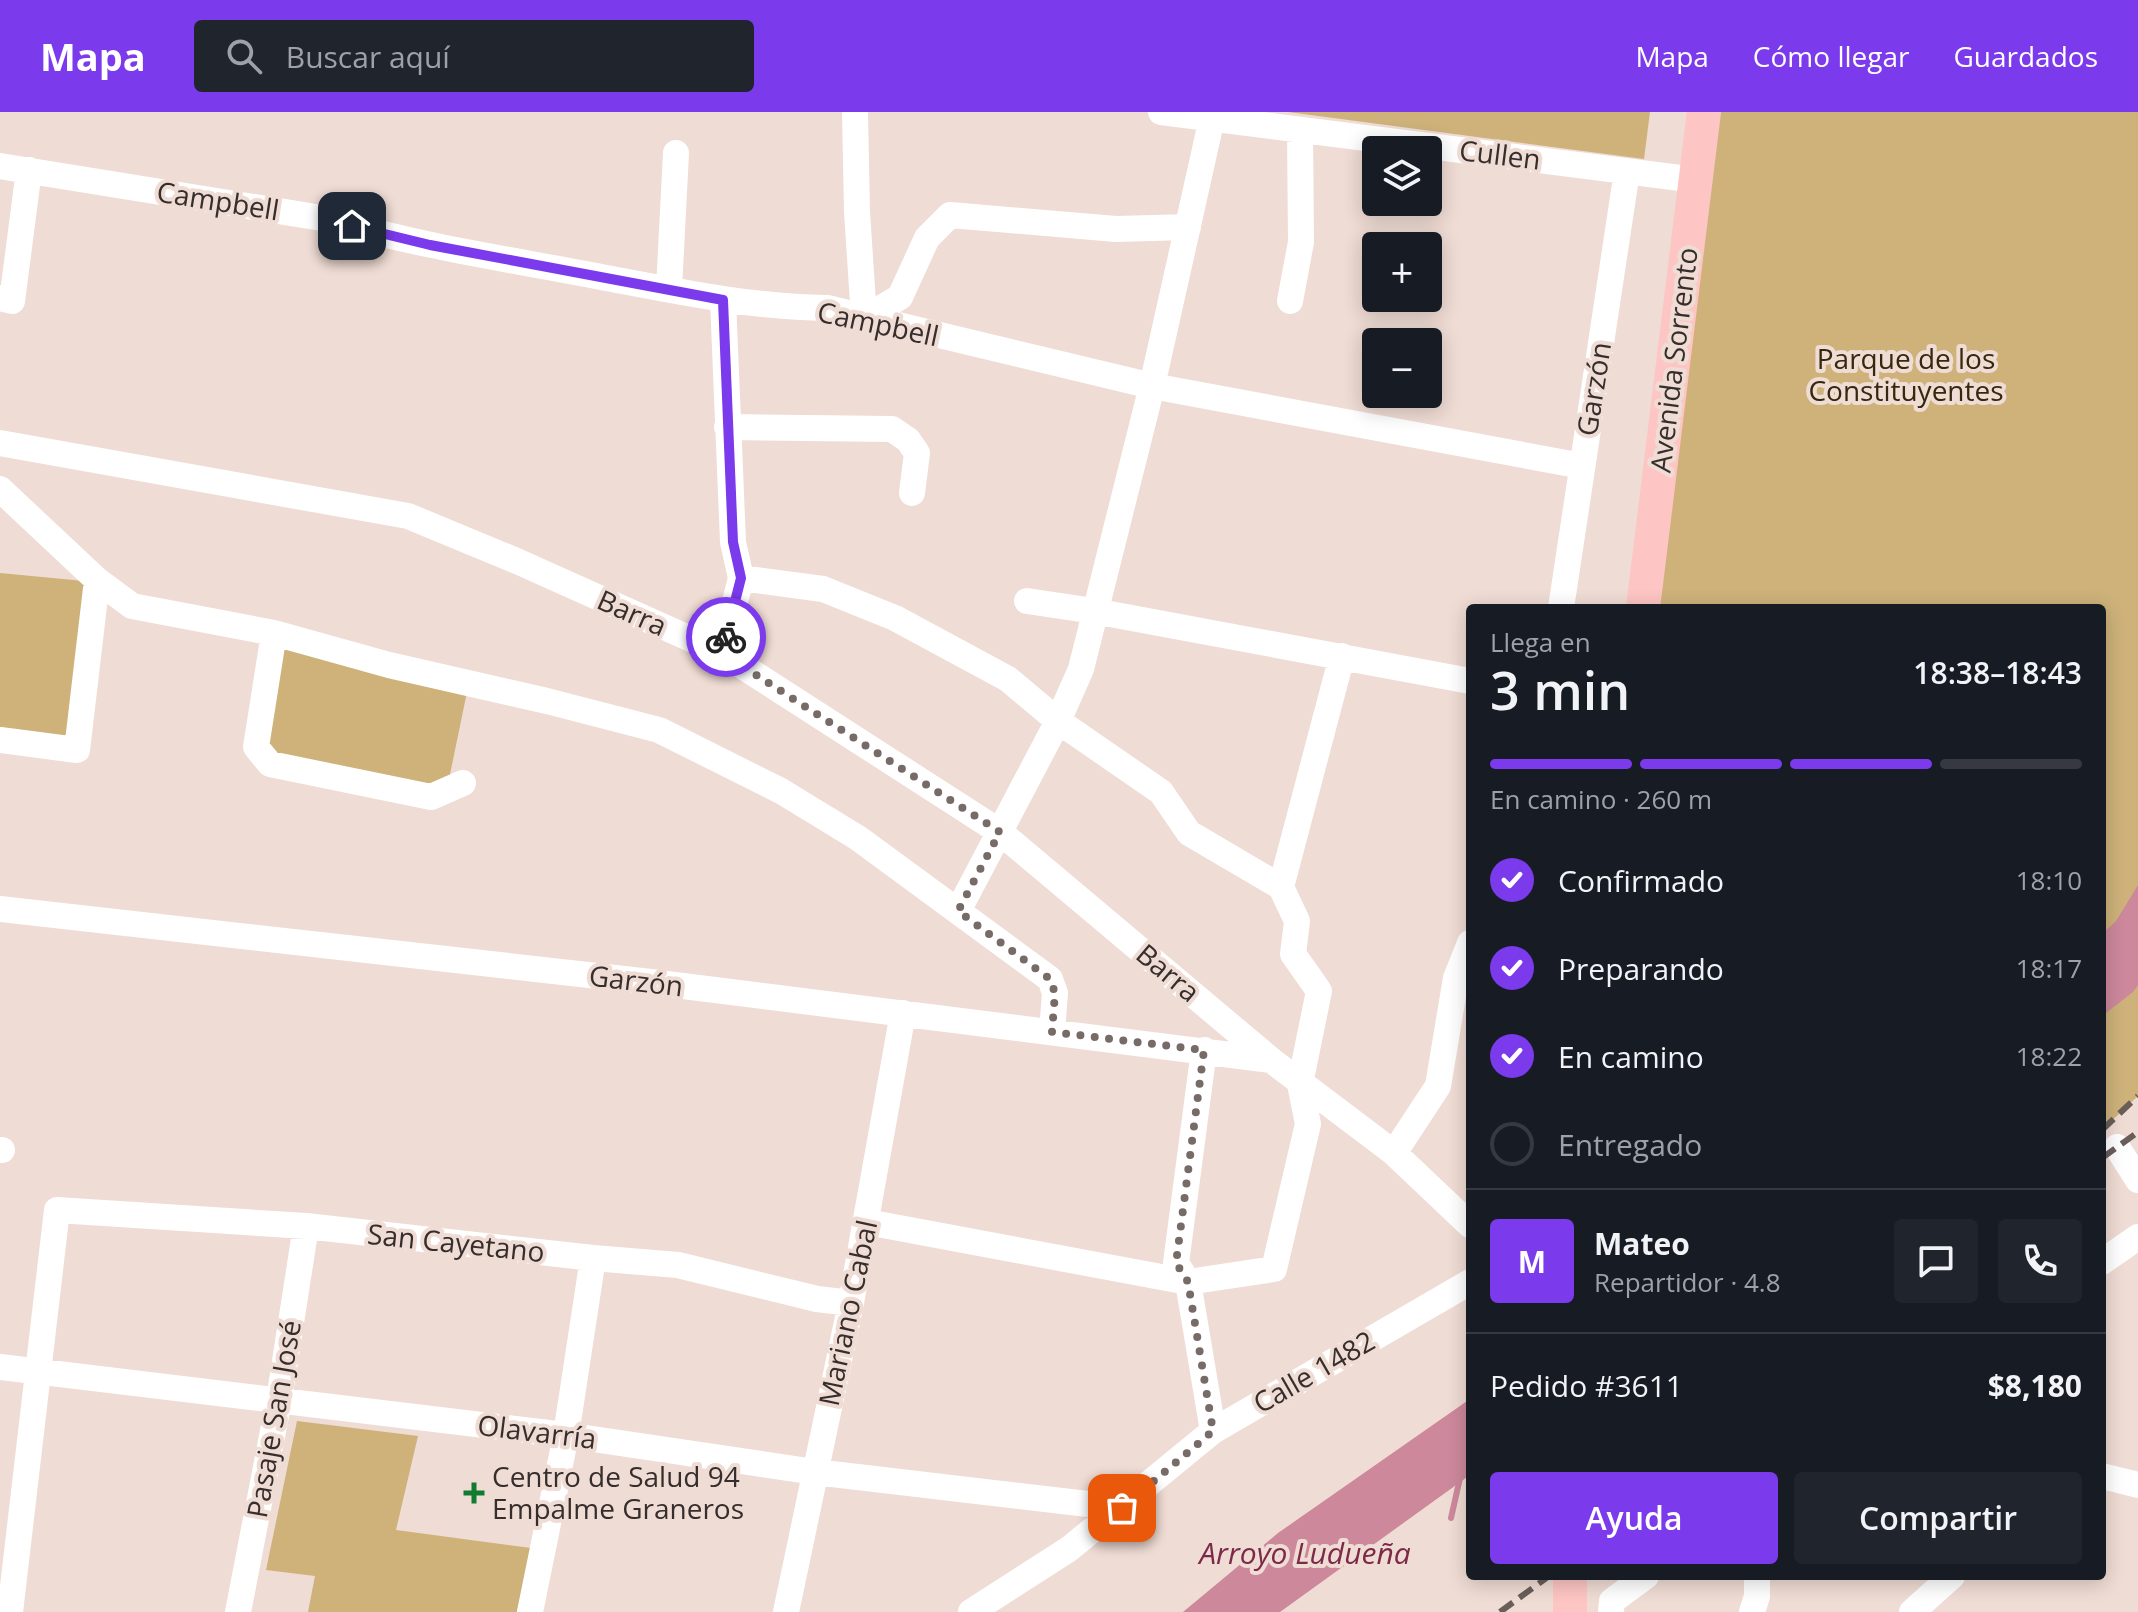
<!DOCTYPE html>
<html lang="es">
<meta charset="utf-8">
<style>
:root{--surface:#171b24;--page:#20242c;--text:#f1f3f6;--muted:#9ea1a6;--line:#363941;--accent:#7c3aed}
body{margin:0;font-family:"Open Sans",sans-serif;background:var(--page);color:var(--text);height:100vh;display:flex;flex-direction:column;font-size:30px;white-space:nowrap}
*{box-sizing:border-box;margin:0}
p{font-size:26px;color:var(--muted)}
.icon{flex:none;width:44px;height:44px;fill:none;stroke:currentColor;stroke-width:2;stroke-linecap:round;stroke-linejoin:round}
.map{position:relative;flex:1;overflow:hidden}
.side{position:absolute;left:1466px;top:492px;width:640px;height:976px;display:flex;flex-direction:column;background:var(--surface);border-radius:8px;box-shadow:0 4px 20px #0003}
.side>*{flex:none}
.buttons{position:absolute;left:1362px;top:24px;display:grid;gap:16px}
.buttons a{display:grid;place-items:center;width:80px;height:80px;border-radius:8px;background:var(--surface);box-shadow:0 4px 20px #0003;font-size:40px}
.pin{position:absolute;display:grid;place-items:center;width:68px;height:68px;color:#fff;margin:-34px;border-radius:16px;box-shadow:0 4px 12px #0006}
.courier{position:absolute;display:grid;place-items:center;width:80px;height:80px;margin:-40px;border:6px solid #7c3aed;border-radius:50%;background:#fff;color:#222;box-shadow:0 2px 10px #0007}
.summary em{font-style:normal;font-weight:600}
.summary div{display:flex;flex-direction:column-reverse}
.summary{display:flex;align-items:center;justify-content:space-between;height:136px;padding:0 24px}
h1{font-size:52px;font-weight:600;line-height:60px}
.bar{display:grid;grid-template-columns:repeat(4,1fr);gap:12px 8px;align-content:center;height:96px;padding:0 24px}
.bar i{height:10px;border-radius:6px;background:var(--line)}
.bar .selected{background:var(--accent)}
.bar p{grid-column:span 4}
.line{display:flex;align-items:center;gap:20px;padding:0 24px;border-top:2px solid var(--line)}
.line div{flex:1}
.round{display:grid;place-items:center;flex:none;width:84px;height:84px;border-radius:8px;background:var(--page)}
ol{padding:0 24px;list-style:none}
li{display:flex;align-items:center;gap:24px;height:88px}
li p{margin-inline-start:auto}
li .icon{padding:8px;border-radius:50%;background:var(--accent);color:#fff;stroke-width:4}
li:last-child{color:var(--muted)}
li i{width:44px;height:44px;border:4px solid var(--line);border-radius:50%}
.primary-button{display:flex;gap:16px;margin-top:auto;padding:16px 24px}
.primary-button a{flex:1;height:92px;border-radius:8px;background:var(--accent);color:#fff;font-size:32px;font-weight:600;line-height:92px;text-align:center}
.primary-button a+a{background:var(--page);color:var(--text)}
header{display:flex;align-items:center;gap:48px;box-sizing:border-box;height:112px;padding:0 40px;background:var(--accent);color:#fff}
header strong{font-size:38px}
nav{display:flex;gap:44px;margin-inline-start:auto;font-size:28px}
.search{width:560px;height:72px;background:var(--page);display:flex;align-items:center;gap:20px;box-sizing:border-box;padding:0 28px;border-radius:8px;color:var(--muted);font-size:30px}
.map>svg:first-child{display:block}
</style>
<header>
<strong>Mapa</strong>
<div class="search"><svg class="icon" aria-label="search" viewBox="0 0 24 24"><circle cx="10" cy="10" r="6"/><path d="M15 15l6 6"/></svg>Buscar aquí</div>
<nav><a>Mapa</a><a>Cómo llegar</a><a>Guardados</a></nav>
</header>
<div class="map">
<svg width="2138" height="1500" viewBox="0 0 2138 1500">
<rect width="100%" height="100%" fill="#efdcd4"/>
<path fill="#ceb27a" d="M1288,0h362l-6,47z
M1704,0h434v984l-36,34v-522h-459z
M0,461l84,8 4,6 -19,155 -69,-11z
M280,531l187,49 -19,92 -21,4 -152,-30 -12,-18z
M297,1309l121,15 -22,94 135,18 -14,64h-209l7,-36 -49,-6z"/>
<path fill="#cd889c" d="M2138,773v100l-5,7 -31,24v-82l14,-13z
M1470,1287v76l-190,137h-97l95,-79z"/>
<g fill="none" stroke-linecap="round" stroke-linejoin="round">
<path stroke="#cd889c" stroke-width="6" d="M1451,1406l9,-40"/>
<path stroke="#fff" stroke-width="26" d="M855,0l2,100 7,106
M1161,0l535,68
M0,54l328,53c82,25 167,38 252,54 82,15 163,34 247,35l325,78 430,80
M669,177l7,-136
M0,186l12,3 17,-131
M1290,189l11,-59 -1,-112
M864,206l36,-21 27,-59 23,-23 166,14 72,-2
M727,315l165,2 16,11 9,13 -5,40
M0,331l408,73 111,46 203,91 278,179 271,228 123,93 76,72
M0,377l97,91 35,26 142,27 115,32 158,36 112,29 122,61 77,47 192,141 5,14 -3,39
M741,466l82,11 72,29 113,61 50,42 103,71 28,41 92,54 16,34 -4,33 26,37 -19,93 8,40 -34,145 -86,13 -321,-60
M1027,489l67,10 376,70
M1561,496l66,-437
M274,521l-18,114 14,17 161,33 32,-14
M722,541l19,-75 -8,-36 -10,-242
M0,628l77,10 20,-170
M1281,775l61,-231
M0,797l651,73 620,78
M958,799l100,-190 23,-52 71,-283 60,-268
M1204,938l-28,213 12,19 25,149
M2117,1035l21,33
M0,1038h2
M1394,1041l44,-67 18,-108 14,-35
M2102,1150l36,-25
M0,1255l566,68 249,37 307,36
M2102,1364l36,9
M10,1500l47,-402 249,16 287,32 85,7 139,34 34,4
M238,1500l41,-212 27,-174
M530,1500l36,-177 27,-177
M786,1500l65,-309 52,-290
M971,1500l98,-63 144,-118 257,-149
M1611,1500l1,-11 34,-25
M1752,1500l5,-16v-20
M1912,1500l40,-36"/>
<path stroke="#fdc5c4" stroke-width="34" d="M1643,496l61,-496
M1570,1500v-36"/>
<path stroke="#695e5a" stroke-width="6" stroke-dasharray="16 8" stroke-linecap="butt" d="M2102,1018l36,-34
M2102,1046l36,-26
M1500,1500l49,-36"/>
</g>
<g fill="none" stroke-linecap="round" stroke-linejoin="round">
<path stroke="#776b67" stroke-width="8" stroke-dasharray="0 14.4" d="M726,525l-4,16 278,179 -42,79 92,68 5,14 -3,39 152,18 -28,213 12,19 25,149 -91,77"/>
<path stroke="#7c3aed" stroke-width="10" d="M352,114l78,19 293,55 10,242 8,36 -15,59"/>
</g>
<path fill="#117b30" stroke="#efdcd4" stroke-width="3" d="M470 1369h8v8h8v8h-8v8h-8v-8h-8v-8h8z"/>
<g text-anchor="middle" stroke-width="8" stroke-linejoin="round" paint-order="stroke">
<g font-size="28" fill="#362e2c" stroke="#efdcd4">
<text transform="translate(1500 43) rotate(7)" y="10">Cullen</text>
<text transform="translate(218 89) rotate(9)" y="10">Campbell</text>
<text transform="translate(878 212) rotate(12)" y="10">Campbell</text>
<text transform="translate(1674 248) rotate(-83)" y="10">Avenida Sorrento</text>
<text transform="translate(1594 277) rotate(-81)" y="10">Garzón</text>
<text transform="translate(632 501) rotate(24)" y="10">Barra</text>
<text transform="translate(1168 861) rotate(40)" y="10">Barra</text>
<text transform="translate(636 869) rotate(7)" y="10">Garzón</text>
<text transform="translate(456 1131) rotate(6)" y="10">San Cayetano</text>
<text transform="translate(848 1201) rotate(-78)" y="10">Mariano Cabal</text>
<text transform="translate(1314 1260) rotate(-30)" y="10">Calle 1482</text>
<text transform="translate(274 1307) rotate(-80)" y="10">Pasaje San José</text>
<text transform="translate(537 1320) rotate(7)" y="10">Olavarría</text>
</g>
<g font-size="28" fill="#35280c" stroke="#efdcd4">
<text x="1906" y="257">Parque de los<tspan x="1906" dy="32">Constituyentes</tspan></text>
</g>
<g font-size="28" fill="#362e2c" stroke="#efdcd4" text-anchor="start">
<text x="492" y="1375">Centro de Salud 94<tspan x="492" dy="32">Empalme Graneros</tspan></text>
</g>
<g font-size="30" font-style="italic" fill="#7c2a48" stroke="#efdcd4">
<text x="1305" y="1452">Arroyo Ludueña</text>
</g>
</g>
</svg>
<div class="buttons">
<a><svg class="icon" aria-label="layers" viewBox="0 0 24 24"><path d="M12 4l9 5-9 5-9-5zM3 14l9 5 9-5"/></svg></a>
<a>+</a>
<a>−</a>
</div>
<div class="pin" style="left:1122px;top:1396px;background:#ea580c"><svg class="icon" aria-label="bag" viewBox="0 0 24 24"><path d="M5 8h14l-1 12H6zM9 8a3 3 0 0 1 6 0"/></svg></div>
<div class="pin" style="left:352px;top:114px;background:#1f2937"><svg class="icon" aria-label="home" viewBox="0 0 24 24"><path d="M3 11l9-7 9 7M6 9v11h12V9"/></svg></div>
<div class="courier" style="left:726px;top:525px"><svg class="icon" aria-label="bike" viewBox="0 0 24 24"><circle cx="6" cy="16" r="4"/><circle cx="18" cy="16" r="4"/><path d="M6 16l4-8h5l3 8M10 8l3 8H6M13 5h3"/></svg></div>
<section class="side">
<div class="summary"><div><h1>3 min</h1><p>Llega en</p></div><em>18:38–18:43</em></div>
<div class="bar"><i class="selected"></i><i class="selected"></i><i class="selected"></i><i></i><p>En camino · 260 m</p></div>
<ol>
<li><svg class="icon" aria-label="check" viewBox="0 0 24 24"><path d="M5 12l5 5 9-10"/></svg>Confirmado<p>18:10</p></li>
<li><svg class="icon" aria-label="check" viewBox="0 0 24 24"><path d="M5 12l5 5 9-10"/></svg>Preparando<p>18:17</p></li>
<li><svg class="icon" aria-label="check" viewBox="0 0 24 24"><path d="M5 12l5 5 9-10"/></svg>En camino<p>18:22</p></li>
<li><i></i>Entregado</li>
</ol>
<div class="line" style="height:144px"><b class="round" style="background:var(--accent);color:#fff">M</b><div><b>Mateo</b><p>Repartidor · 4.8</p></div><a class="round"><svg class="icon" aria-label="chat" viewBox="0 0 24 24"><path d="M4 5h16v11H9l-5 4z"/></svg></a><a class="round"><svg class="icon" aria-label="phone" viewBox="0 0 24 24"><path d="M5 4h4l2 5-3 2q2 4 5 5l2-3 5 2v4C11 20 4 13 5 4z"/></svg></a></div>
<div class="line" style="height:104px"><div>Pedido #3611</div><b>$8,180</b></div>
<div class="primary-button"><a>Ayuda</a><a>Compartir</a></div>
</section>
</div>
